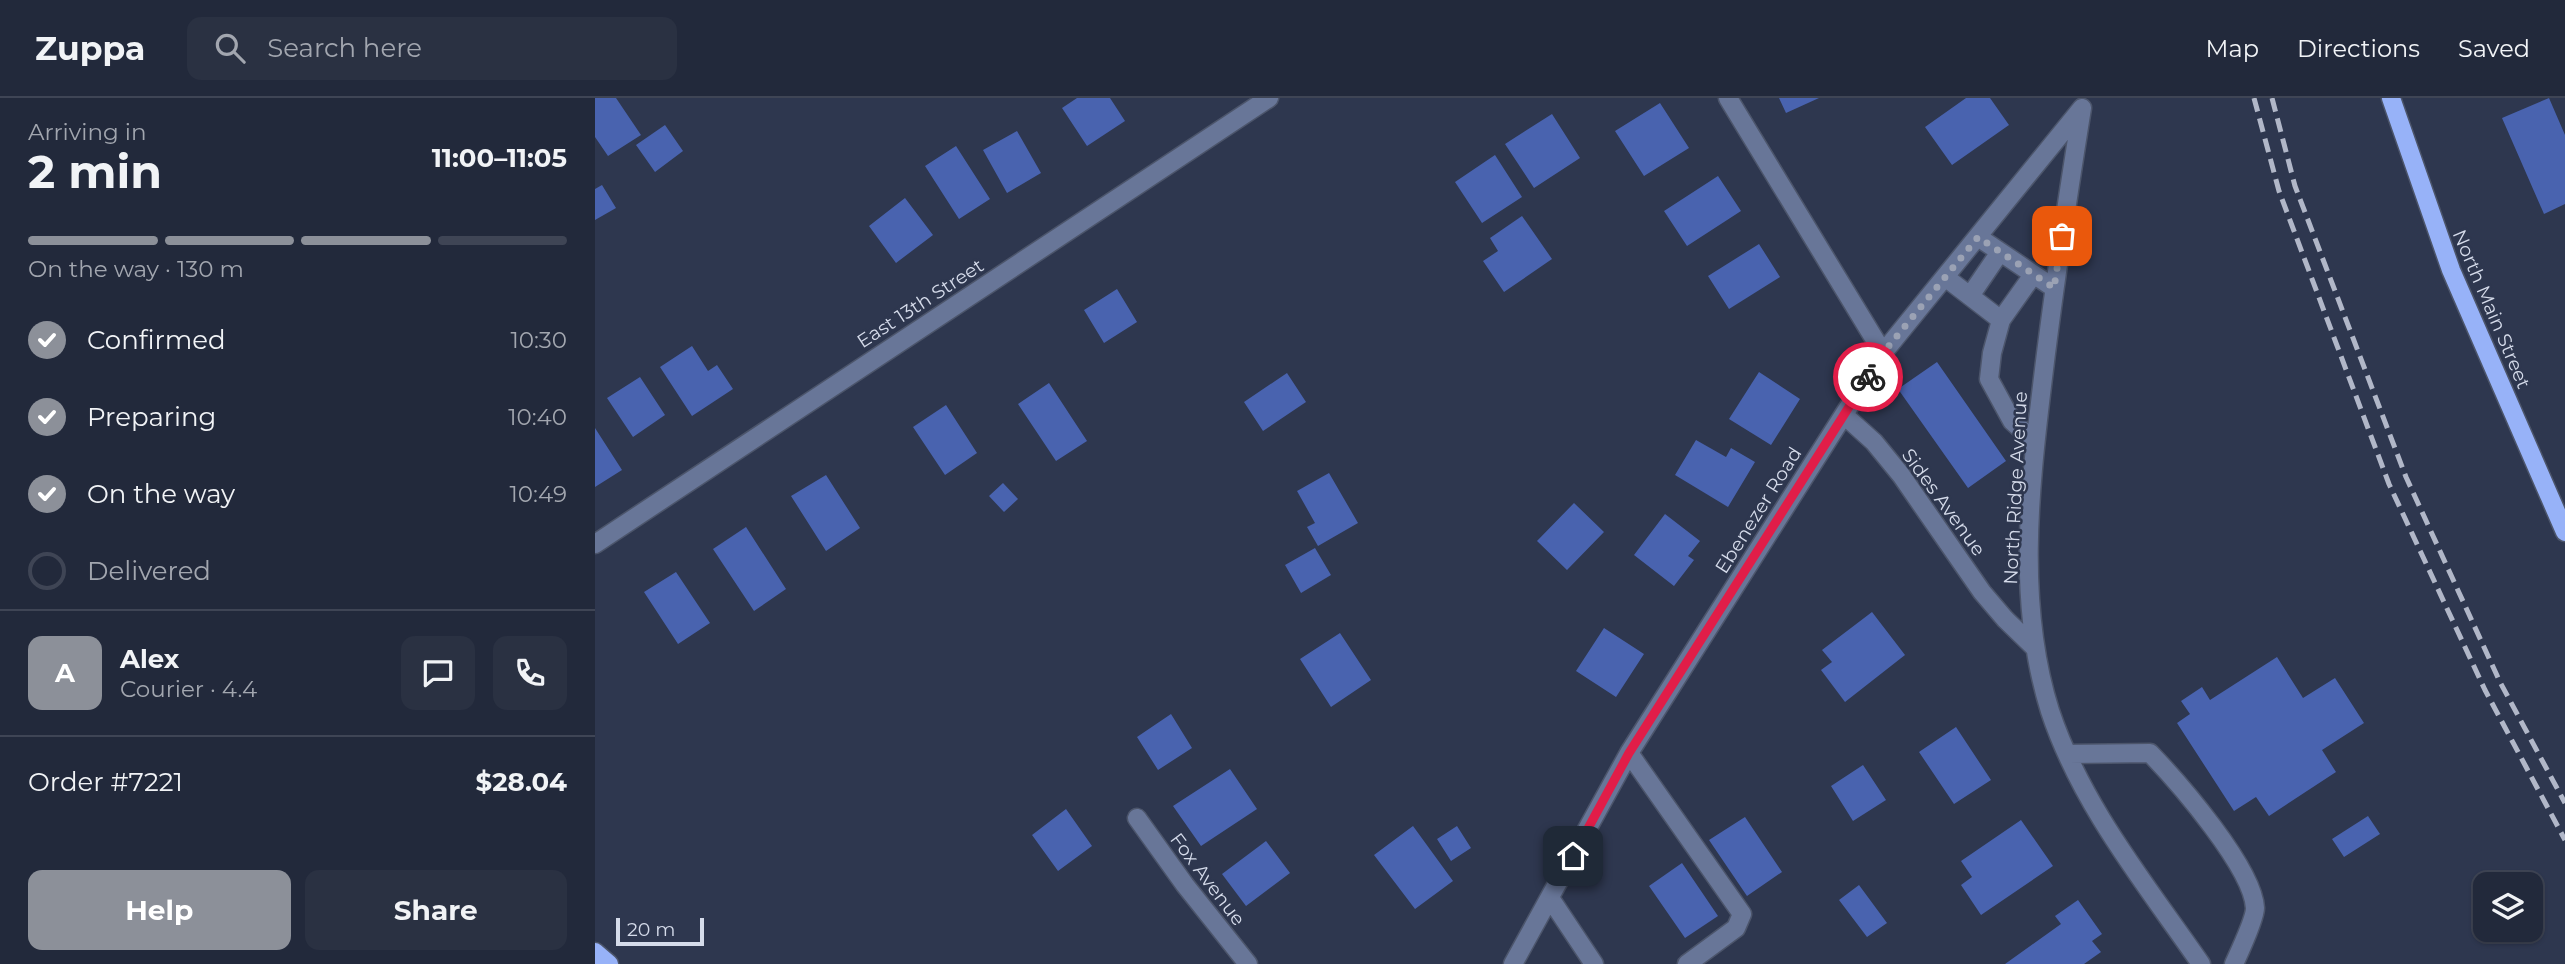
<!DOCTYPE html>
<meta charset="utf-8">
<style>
:root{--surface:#22293b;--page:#2a3142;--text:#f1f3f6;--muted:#a2a6af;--line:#3f4555;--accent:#8c9099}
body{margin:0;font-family:Montserrat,sans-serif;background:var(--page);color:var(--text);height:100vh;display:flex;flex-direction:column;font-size:26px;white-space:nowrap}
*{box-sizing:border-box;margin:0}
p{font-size:23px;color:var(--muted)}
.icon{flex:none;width:38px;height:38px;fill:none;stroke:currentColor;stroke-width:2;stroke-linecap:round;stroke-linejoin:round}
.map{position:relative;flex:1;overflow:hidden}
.details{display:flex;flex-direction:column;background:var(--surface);width:595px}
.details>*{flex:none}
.buttons{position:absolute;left:1878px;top:774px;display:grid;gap:14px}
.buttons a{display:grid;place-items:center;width:70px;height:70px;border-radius:14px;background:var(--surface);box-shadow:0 2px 5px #0004,0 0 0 2px var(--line);font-size:35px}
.scale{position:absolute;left:21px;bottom:18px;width:88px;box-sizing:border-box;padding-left:7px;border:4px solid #d5dbea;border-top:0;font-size:19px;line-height:24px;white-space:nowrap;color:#d5dbea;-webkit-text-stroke:5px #2e374f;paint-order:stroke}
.pin{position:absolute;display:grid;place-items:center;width:60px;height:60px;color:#fff;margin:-30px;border-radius:14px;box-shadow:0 4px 10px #0006}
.courier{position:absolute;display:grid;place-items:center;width:70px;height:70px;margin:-35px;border:5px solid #e11d48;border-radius:50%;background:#fff;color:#222;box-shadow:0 2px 9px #0007}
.head em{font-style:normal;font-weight:700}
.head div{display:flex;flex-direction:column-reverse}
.head{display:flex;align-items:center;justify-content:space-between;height:119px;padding:0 28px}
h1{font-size:46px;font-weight:700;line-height:52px}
.bar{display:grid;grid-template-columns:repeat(4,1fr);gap:10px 7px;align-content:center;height:84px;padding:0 28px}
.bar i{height:9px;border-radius:5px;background:var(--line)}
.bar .selected{background:var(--accent)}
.bar p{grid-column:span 4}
.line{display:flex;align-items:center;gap:18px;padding:0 28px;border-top:2px solid var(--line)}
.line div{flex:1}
.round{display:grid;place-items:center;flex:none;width:74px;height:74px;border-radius:14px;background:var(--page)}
ol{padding:0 28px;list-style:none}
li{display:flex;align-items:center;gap:21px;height:77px}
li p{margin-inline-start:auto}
li .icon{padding:7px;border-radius:50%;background:var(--accent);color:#fff;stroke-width:4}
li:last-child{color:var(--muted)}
li i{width:38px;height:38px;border:4px solid var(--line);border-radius:50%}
.button{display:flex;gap:14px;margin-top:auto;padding:14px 28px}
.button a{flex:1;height:80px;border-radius:14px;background:var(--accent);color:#fff;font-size:28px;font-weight:700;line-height:80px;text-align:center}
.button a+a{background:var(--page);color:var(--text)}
header{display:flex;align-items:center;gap:42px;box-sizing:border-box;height:98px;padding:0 35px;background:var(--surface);border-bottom:2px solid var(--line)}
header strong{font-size:33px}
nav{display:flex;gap:38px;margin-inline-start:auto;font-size:24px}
.search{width:490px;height:63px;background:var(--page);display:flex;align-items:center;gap:18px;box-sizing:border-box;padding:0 24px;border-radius:14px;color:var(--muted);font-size:26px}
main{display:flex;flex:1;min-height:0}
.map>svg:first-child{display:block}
</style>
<header>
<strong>Zuppa</strong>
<div class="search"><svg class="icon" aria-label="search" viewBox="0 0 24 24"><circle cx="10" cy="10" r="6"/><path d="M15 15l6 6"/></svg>Search here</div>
<nav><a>Map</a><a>Directions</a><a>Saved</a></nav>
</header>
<main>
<section class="details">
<div class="head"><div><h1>2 min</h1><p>Arriving in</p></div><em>11:00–11:05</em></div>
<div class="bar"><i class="selected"></i><i class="selected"></i><i class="selected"></i><i></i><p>On the way · 130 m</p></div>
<ol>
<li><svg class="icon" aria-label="check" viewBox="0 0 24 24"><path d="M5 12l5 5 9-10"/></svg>Confirmed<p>10:30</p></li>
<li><svg class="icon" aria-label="check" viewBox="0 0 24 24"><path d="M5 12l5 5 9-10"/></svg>Preparing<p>10:40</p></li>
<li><svg class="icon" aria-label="check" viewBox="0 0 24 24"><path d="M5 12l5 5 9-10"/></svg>On the way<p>10:49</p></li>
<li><i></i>Delivered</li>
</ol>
<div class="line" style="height:126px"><b class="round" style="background:var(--accent);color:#fff">A</b><div><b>Alex</b><p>Courier · 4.4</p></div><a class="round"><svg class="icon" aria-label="chat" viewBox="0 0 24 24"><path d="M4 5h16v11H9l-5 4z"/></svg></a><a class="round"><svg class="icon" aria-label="phone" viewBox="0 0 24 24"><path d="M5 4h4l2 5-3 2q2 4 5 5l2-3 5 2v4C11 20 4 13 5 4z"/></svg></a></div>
<div class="line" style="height:91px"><div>Order #7221</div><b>$28.04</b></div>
<div class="button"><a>Help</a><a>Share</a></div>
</section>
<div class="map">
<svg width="1970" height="866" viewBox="0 0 1970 866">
<rect width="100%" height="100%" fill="#2e374f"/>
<path fill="#4963af" d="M0,0h21l25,37 -33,21 -13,-19z
M482,0h33l15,23 -38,25 -25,-38z
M1184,0h40l-33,15z
M1371,0h24l19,27 -57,40 -27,-38z
M1954,0l16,37v69l-21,10 -42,-96z
M1065,5l29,45 -45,28 -29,-45z
M957,16l28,44 -46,30 -29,-44z
M70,27l18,26 -28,21 -19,-27z
M422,33l24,42 -34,20 -24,-43z
M361,48l34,53 -31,20 -34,-53z
M900,57l27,42 -40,26 -27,-41z
M1123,78l23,35 -54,35 -23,-35z
M7,87l14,23 -21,12v-31z
M310,100l28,37 -37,28 -27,-37z
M927,118l30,43 -48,33 -21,-31 15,-10 -8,-13z
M1164,146l21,33 -51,32 -21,-33z
M522,191l20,33 -33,21 -20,-33z
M97,248l16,25 9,-6 16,24 -41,27 -32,-49z
M1342,264l69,99 -38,27 -70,-99z
M1164,274l41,27 -29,46 -42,-26z
M692,275l19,29 -43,29 -19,-29z
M45,279l25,38 -32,22 -26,-39z
M454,285l38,58 -31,20 -38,-57z
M351,307l31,48 -32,22 -32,-48z
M0,330l27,42 -27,17z
M1101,342l30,17 5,-9 24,14 -27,45 -53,-32z
M734,375l29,50 -40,23 -11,-19 8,-4 -18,-32z
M231,377l34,53 -34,23 -35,-55z
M408,385l15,16 -14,13 -15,-16z
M979,405l30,29 -37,38 -30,-29z
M1070,416l35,27 -12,15 6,4 -20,26 -40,-31z
M151,429l40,62 -32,22 -41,-62z
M720,450l16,27 -30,18 -16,-28z
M81,474l34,51 -32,21 -34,-52z
M1277,514l33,43 -60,47 -24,-32 11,-8 -10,-12z
M1009,530l40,26 -28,43 -40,-26z
M745,535l31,47 -40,27 -31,-48z
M1682,559l26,41 32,-20 29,45 -42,27 14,22 -67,44 -13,-19 -22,14 -57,-88 13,-9 -9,-13 21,-14 8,13z
M576,616l21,34 -34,22 -21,-33z
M1361,629l35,53 -37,24 -35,-52z
M1268,667l23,35 -33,21 -22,-35z
M635,671l27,40 -56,37 -28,-40z
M471,711l26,37 -34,25 -26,-36z
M1773,718l12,18 -36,23 -12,-18z
M1150,719l37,55 -35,24 -38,-56z
M1426,722l32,46 -72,49 -20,-30 11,-8 -11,-16z
M818,728l40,55 -38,28 -41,-54z
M862,728l14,22 -20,13 -14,-22z
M671,743l24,32 -44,33 -24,-32z
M1087,765l36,53 -33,22 -36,-52z
M1264,787l28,38 -20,14 -28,-37z
M1483,802l24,34 -10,7 9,11 -17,12h-79l56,-40 -6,-8z"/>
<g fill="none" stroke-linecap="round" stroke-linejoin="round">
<defs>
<path id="minor" d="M1133,0l155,255
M1487,10c-15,93 -29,185 -40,278 -13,107 -25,220 8,325 31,94 95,172 151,253
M1383,139l76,51
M1350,179l56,43 -9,33 -3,26 23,42 23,21
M1375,198l30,-44
M1406,222l32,-45
M1249,317l30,27 27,33 81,117 23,27 30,29
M0,446l674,-446
M1034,655l113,161 -6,14 -49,36
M1474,656l81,-1c29,30 103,115 105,155 0,11 -16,45 -21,56
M542,720l48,67 63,79
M955,800l44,66
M918,866l116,-211 254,-400 199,-245"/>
<path id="major" d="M1796,0l60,172 114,262
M0,854l14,12"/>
</defs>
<use href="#minor" stroke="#4c556b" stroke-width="21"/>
<use href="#major" stroke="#4c556b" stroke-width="21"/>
<use href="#minor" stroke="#687698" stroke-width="18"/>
<use href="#major" stroke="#97b2f8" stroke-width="18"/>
<path stroke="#b1b7c8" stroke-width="5" stroke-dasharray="14 7" stroke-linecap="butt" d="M1659,0l25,93 110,293 96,206 80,150
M1677,0l23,88 111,291 94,205 65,121"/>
</g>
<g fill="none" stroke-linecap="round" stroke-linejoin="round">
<path stroke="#9ba2b4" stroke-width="7" stroke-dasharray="0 12.6" d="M1273,279l15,-24 95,-116 76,51 8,-52"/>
<path stroke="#e11d48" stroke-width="9" d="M978,758l56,-103 239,-376"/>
</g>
<g text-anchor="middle" stroke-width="5" stroke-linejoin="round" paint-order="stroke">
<g font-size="19" fill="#d5dbea" stroke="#2e374f">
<text transform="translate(325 205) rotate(-33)" y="7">East 13th Street</text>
<text transform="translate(1897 211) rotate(67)" y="7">North Main Street</text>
<text transform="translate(1420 390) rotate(-87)" y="7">North Ridge Avenue</text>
<text transform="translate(1349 404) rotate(54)" y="7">Sides Avenue</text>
<text transform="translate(1163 412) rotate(-58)" y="7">Ebenezer Road</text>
<text transform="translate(613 781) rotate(53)" y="7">Fox Avenue</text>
</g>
</g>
</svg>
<div class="buttons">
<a><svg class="icon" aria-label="layers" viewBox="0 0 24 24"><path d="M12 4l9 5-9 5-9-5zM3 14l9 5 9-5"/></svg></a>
</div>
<div class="scale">20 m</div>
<div class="pin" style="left:1467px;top:138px;background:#ea580c"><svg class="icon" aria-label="bag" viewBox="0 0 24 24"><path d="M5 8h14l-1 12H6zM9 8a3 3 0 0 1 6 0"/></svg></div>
<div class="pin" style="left:978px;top:758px;background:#1f2937"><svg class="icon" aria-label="home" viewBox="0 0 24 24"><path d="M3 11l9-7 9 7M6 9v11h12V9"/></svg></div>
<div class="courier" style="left:1273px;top:279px"><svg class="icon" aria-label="bike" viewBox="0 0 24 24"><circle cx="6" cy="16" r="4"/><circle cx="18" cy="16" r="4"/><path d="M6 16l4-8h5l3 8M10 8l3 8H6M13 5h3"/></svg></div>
</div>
</main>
